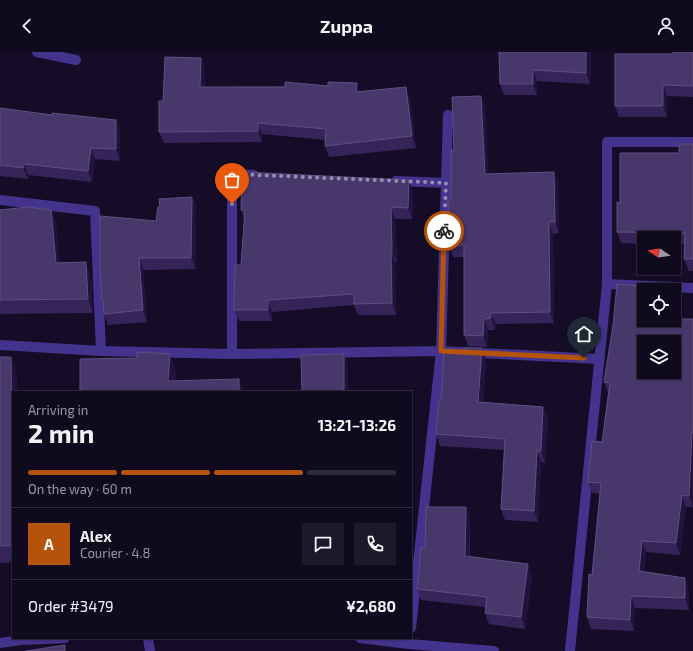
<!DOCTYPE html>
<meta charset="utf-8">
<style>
:root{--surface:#100a1e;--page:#1e182b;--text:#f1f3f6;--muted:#9c9aa4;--line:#302b3c;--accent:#b45309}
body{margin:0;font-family:"Exo 2",sans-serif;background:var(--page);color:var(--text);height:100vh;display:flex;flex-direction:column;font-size:15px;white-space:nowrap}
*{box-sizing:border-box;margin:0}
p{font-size:13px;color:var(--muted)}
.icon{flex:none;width:22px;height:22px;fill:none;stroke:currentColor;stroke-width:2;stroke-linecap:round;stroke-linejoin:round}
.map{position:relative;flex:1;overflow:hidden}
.details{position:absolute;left:12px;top:339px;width:400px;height:248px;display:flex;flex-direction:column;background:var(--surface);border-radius:0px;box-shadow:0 1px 3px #0004,0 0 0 1px var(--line)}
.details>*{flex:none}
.needle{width:26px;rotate:283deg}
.tools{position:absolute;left:637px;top:179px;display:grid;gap:8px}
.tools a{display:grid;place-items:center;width:44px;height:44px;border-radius:0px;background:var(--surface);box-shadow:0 1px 3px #0004,0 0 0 1px var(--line);font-size:20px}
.pin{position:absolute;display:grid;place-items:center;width:34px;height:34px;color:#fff;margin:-41px -17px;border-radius:50% 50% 50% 0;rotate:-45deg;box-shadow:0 0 4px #0007}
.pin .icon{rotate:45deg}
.courier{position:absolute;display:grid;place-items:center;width:40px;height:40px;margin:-20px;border:3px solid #b45309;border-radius:50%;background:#fff;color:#222;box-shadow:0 1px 5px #0007}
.headline em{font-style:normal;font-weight:700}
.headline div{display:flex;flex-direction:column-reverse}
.headline{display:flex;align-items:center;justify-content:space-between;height:68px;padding:0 16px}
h1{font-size:26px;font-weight:700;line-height:30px}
.bar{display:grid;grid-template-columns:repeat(4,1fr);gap:6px 4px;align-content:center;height:48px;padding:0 16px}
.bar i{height:5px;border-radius:3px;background:var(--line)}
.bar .on{background:var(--accent)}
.bar p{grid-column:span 4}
.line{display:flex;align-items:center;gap:10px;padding:0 16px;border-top:1px solid var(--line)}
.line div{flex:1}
.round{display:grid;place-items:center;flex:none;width:42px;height:42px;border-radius:0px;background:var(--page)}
header{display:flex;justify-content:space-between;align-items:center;height:52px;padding:0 16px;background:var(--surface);font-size:18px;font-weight:700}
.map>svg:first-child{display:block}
</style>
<header><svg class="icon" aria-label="back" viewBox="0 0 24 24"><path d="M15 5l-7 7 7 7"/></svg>Zuppa<svg class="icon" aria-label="person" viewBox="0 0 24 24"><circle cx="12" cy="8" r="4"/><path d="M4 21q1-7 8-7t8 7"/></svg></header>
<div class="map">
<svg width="693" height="599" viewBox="0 0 693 599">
<rect width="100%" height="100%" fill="#150d28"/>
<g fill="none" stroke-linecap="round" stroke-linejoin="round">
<path stroke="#44338c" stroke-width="10" d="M37,0l39,8
M396,129l50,2
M0,148l95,11 6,140
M607,232l86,4
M0,293l101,6 131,3 209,-3 159,8
M232,302v-180l22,1
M411,576l30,-277 7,-236
M148,586l2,13
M360,586l49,6 85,7
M0,591l21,-3 44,-2
M570,599l37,-367v-142h86"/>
</g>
<path fill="#362458" d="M499,0h92l-1,32 -53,-3v14h-33l-4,-11z
M693,0v45l-26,-1v21h-48l-4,-11 58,-52z
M205,17v18l123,-1 29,-3 3,9 50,6 6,50 -87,9 -4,-11v-6l-63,-6v8l-98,1 -5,-11 4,-31z
M481,44l4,11 3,67 66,-2 4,12 1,49 -6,1 1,89 -58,1 -1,6h-7l-1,17 -19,-1 -4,-11v-78h-11l-4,-11 5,-96z
M0,56l52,7 64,5 4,11v30l-25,-2 -3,23 -64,-7v4l-28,-3z
M693,92v127h-4l-5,-12 1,-15h-11v-6h-30v6l-23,-1 -4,-11 3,-29 59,-50z
M409,128l4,11 -1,28h-17l2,43h-2l1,53h-38l-4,-10 -82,7v9h-33l-5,-11 7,-45 3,-46 -3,-9z
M192,145l4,11v61l-53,1 4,52 -39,3 -4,-11 -1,-9 -1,-4 54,-80 4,-14z
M0,158h51l5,13 3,40 32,13 2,37 -93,1z
M693,267v188h-7l-6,48 -34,-3 -2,20 45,18v20l-54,-2 -1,23 -43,-2 -4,-12 5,-42 8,-81 -8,-1 -4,-11 14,-40 6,-49 -4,-11 40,-62z
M482,296l4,12 -3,42 60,5 5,11 -3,45 -4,-1 -3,60 -33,-2 -4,-11 3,-59 -64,-4 -4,-12 5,-33 23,-47z
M0,305l17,17 -4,18v170l-13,1z
M470,466v38l62,19 -7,54 -36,-5 -4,-11v-6l-64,-7 -4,-11 8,-40z"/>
<path fill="#21133d" d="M586,0h5l-1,32 -4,-11z
M201,6l4,11v29l-5,-11z
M533,18l4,11v14l-4,-11z
M357,31l4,12 -5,-3z
M663,33l4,11v21l-4,-11z
M406,35l4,11 6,50 -4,-12z
M481,44l4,11 4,79 -4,-12z
M116,68l4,11v30l-4,-12z
M258,71l4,11v8l-4,-11z
M91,96l4,11 -3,23 -4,-11z
M24,112l4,11v4l-5,-11z
M554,120l4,12 1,49 -4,-11z
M409,128l4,11 -1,28 -4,-11z
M192,145l4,11v61l-5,-11z
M391,155l4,12 2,43 -5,-11z
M51,158l5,13 5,53 -5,-13z
M549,170l4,12 1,89 -4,-11z
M391,199l4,11 1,53 -4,-12z
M139,206l4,12 4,52 -4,-12z
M86,210l5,14 2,37 -5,-14z
M268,248l4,12v9l-4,-11z
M491,261l5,11 -1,6 -4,-12z
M484,267l4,11 -1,17 -4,-11z
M482,296l4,12 -3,53 -5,-11z
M170,302l6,17 -1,21 -7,-11z
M344,302l4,11v27h-4z
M11,305l6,17v18h-4v45l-1,-2z
M239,327l5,13h-5z
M543,355l5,11 -3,45 -4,-12z
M692,380l1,3v72l-4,-11z
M537,399l4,11 -3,60 -4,-11z
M682,443l4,12 -6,48 -4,-12z
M466,455l4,11 -1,49 -4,-11z
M642,489l4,11 -3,30 -4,-11z
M528,512l4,11 -7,54 -4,-12z
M685,526l4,12v20l-4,-12z
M631,544l4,12 -1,23 -4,-11z"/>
<path fill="#48376a" stroke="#604f81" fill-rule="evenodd" d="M499,0h87v21l-53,-3v14h-33z
M673,0h20v34l-30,-1v21h-48v-52h58z
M165,5l36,1 -1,29h85v-5l43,4v-4l29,1 -1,9 50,-5 6,49 -87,10 1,-17 -68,-6v8l-99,1v-31h4z
M481,44l4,78 69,-2 1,50h-6l1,90 -59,1v5l-7,1 -1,17 -19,-1v-90l-15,1 -1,-46h3v-50h3l-2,-53z
M0,56l52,7v-2l64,7v29l-25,-1 -3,23 -64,-7 -1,4 -23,-3z
M679,92h14v115h-9l1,-26 -68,-1v-30l3,1v-50h59z
M242,120l167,8 -1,28 -17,-1 1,44h-1l1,52 -38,1v-10l-86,6v10h-34l1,-45h6l4,-55h-4z
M192,145l-1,61h-52l4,52 -39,4 -1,-13h-1l-2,-36v-49l56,5 2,-14h2l-1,-8z
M27,155l24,3 5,53 30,-1 2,37 -88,1v-90z
M617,232l42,4v2h-15v30h30v-1h19v113h-1l-3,64 -7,-1 -6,48 -34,-2 -3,30 46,7v20l-54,-2 -1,24 -43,-3 2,-43 3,1 9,-92 -13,-1 4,-41 10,1 8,-59 -6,-1 9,-57zM644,290h30v30h-30z
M464,296h18l-4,54 65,5 -2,44h-4l-3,60 -33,-2 4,-70 -69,-5 3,-33h2l3,-49 20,2z
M137,300l33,2 -2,27 71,-2v13h-159v-33l57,-1z
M344,302v38h-42l-1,-37z
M0,305h11l1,78h1v110l-13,1z
M426,455h40l-1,49 63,8 -7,53 -36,-4 2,-16 -70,-8 4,-41 4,1z
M65,593v6h-39z"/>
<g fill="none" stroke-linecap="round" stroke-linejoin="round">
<path stroke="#988eb4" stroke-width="4" stroke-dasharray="0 7.2" d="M232,152v-30l214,9 -2,48"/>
<path stroke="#b45309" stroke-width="5" d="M444,179l-3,120 143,7"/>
</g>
</svg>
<div class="tools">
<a><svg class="needle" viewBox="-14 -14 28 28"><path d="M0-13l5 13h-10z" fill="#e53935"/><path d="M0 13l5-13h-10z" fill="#9c9aa4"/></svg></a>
<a><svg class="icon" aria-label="locate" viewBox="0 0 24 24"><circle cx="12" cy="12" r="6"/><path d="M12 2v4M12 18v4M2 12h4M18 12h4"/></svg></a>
<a><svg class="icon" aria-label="layers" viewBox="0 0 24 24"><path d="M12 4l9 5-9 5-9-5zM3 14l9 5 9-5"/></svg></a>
</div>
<div class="pin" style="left:232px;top:152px;background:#ea580c"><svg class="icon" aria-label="bag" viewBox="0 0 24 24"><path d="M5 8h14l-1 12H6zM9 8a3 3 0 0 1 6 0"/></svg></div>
<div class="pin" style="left:584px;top:306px;background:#1f2937"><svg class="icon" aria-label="home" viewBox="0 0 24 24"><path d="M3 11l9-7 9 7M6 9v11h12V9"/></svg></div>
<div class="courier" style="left:444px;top:179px"><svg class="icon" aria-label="bike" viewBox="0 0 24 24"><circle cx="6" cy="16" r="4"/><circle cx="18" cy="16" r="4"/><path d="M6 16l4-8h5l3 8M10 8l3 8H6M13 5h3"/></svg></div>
<section class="details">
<div class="headline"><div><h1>2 min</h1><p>Arriving in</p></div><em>13:21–13:26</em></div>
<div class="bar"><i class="on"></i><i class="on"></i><i class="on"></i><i></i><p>On the way · 60 m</p></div>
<div class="line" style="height:72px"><b class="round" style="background:var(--accent);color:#fff">A</b><div><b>Alex</b><p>Courier · 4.8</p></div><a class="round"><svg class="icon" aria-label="chat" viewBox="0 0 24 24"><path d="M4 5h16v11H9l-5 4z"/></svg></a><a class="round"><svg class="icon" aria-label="phone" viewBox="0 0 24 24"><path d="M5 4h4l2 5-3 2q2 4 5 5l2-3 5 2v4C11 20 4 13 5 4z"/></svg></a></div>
<div class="line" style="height:52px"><div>Order #3479</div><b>¥2,680</b></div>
</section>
</div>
